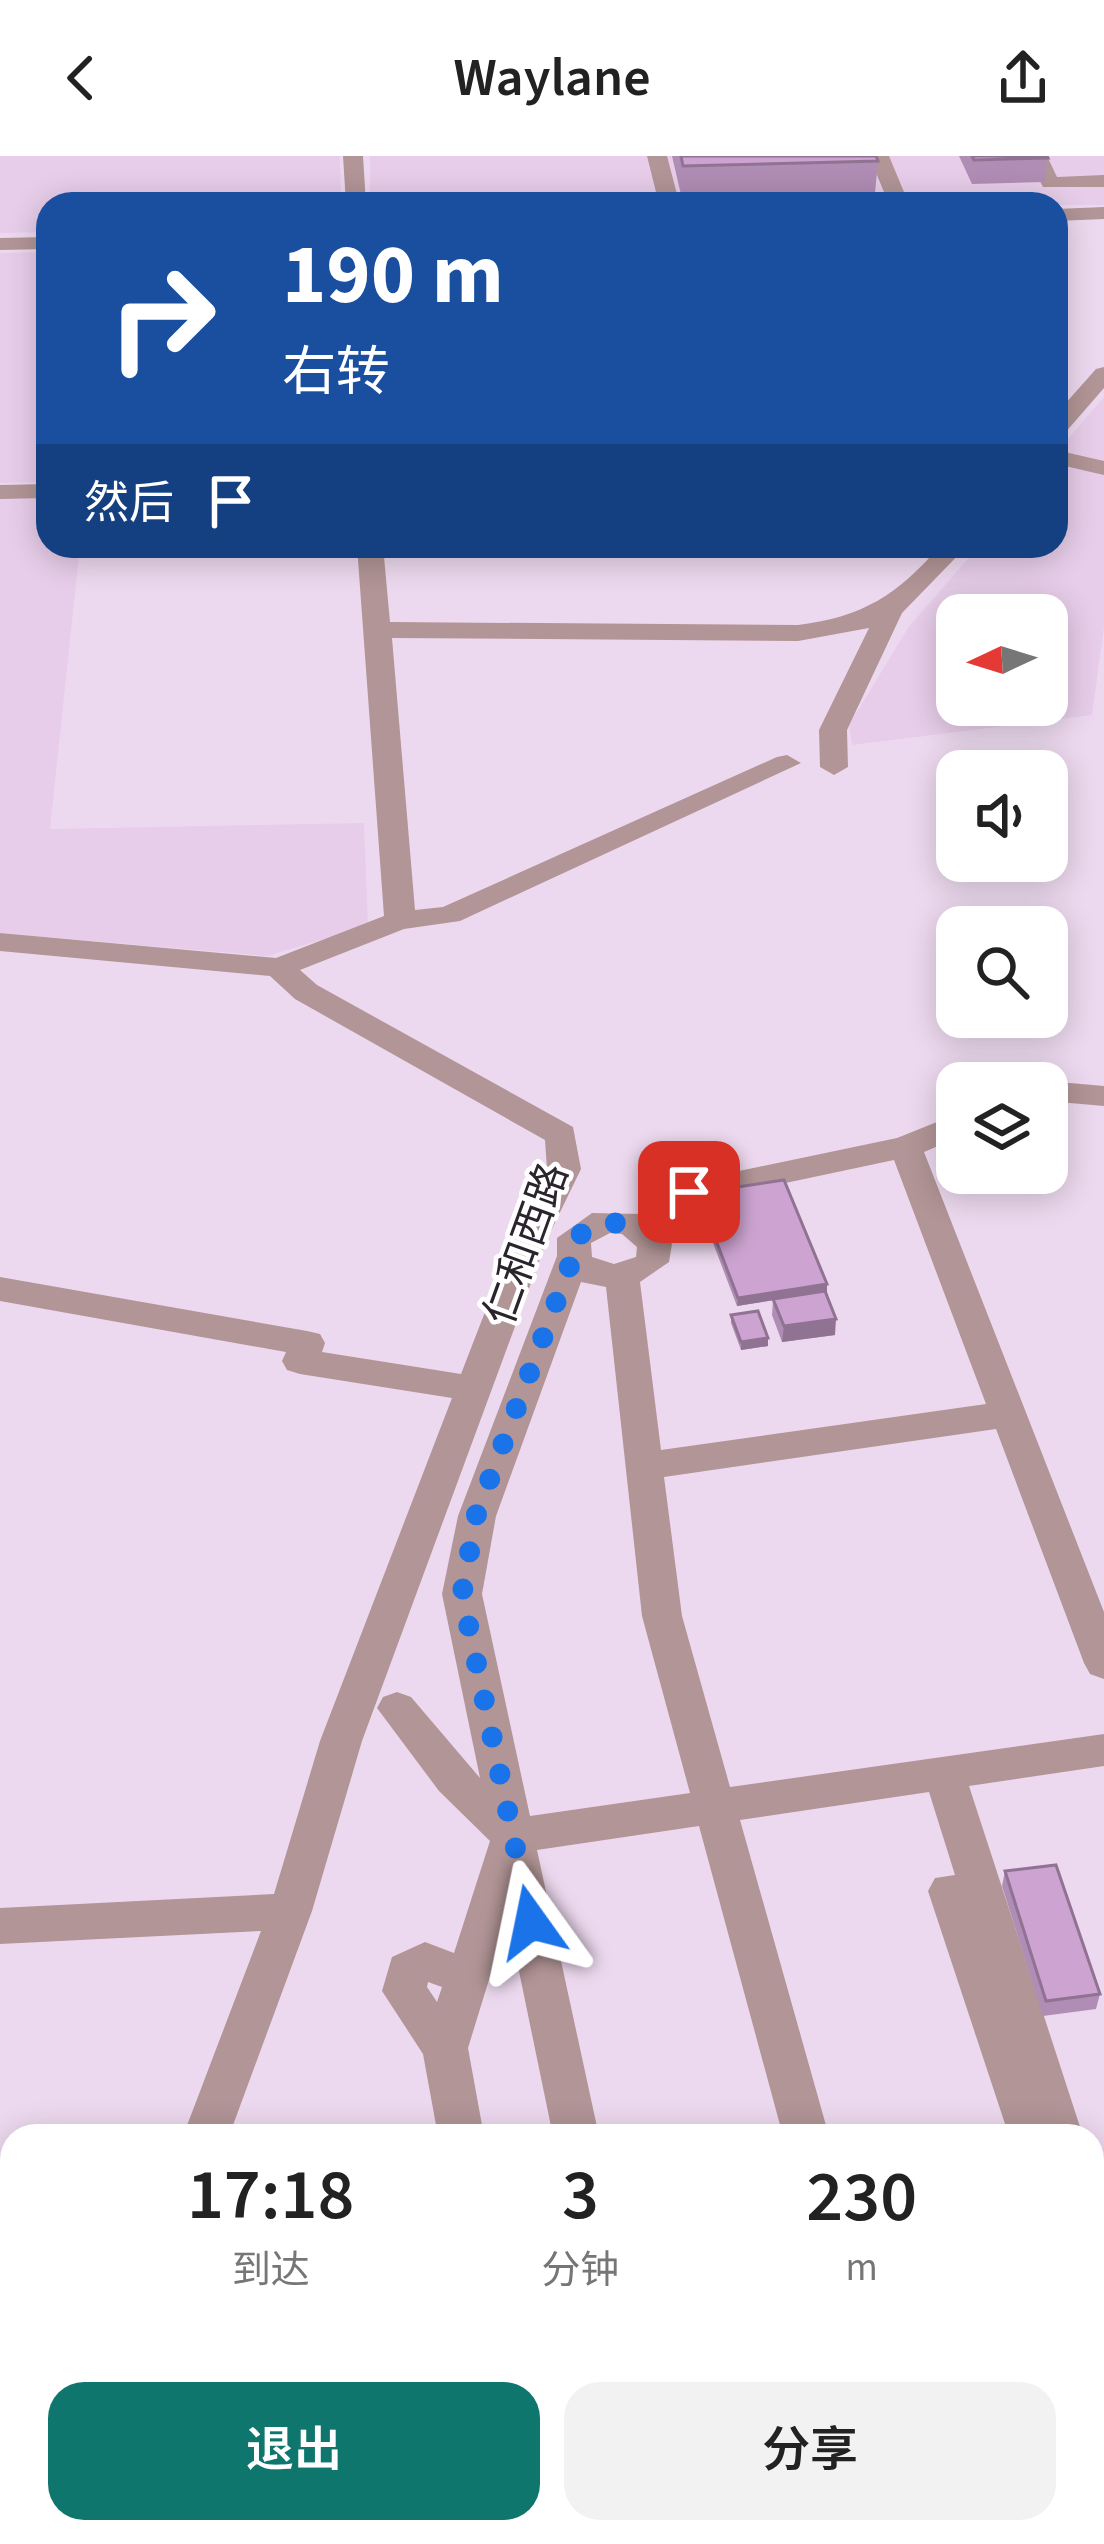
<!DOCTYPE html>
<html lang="zh">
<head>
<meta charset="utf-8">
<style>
  :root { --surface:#fff; --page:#f2f2f2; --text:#222; --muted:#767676; --accent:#0f766e }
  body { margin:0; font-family:"Source Sans 3","Noto Sans SC",sans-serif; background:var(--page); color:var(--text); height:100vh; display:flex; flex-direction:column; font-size:45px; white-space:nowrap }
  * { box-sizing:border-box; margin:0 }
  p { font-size:39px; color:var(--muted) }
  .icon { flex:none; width:66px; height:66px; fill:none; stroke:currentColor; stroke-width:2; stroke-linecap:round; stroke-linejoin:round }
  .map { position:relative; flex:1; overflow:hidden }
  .panel { position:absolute; left:0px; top:1968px; width:1104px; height:420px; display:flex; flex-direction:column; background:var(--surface); border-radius:36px 36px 0 0; box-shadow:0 6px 30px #0003 }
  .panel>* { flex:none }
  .banner { position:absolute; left:36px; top:36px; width:1032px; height:366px; border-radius:36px; box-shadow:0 6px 30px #0003; background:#1a4fa0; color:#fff; overflow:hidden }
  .needle { width:78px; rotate:266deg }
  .fabs { position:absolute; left:936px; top:438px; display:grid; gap:24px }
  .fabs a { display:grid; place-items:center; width:132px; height:132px; border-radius:24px; background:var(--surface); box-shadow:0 6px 30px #0003; font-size:60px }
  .pin { position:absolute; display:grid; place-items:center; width:102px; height:102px; color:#fff; margin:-51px; border-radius:24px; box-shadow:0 6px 18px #0006 }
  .me { position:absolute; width:132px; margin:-66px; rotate:348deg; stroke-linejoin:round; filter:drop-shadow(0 0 9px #0008) }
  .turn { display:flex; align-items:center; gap:42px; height:252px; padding:0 48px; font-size:54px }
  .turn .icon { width:156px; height:156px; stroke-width:2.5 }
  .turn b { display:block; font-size:84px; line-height:102px }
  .then { display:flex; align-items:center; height:114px; padding:0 48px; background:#0003; gap:24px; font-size:45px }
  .eta { display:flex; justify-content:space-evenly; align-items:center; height:204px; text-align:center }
  .eta b { font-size:72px; font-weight:600; line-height:84px }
  .button { display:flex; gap:24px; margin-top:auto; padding:24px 48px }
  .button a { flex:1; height:138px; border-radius:36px; background:var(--accent); color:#fff; font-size:48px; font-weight:600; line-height:138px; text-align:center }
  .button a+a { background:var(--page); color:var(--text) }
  header { display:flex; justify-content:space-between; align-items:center; height:156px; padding:0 48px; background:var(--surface); font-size:54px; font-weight:600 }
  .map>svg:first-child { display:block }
</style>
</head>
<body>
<header><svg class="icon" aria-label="back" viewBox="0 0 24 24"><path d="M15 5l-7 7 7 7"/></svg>Waylane<svg class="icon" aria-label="share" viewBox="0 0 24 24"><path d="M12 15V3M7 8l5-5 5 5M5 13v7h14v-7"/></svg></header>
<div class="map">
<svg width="1104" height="2388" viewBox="0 0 1104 2388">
  <rect width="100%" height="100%" fill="#edd9ef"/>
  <path fill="#e7cde9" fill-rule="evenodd" d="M0,0H340L341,48H48V76L0,77Z
    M370,0H1104V49L370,48Z
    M48,96V326L0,327V97Z
    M1104,241V306L1056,297Z
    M1056,309L1104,318V471L1092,559L852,589L849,569L908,472L979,390H1056ZM957,459H1047V549H957Z
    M48,340V390H80L50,673L364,667L368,770L267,800L0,777V342Z"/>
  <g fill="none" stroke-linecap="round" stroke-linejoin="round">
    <path fill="#b29596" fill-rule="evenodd" d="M343,0H363L366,48H346Z
      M647,0H667L678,42L884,36L869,0H889L909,48H659Z
      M1027,0H1047L1057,21L1104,19V31H1043Z
      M1104,51V63L1056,65V53Z
      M48,81V93L0,94V82Z
      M1104,211V232L1064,278L1056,280V258L1096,213Z
      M1056,294L1104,305V319L1056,308Z
      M48,328V342L0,343V329Z
      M357,390H383L390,466L798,469C863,461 897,439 940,390H967L902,457L847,574L848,611L834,619L820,611L819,574L869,472L798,485L392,482L415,754L443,751L777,601L787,599L801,607L460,765L404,773L300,814L317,829L573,971L581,1013L548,1081L362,1585L312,1755L229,1980H183L261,1775L0,1788V1752L274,1738L320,1585L452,1242L300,1218L287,1214L282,1205L286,1196L0,1145V1121L307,1175L320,1178L325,1187L322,1196L461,1218L514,1081L547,1013L545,984L295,843L270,820L0,795V777L276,802L384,760Z
      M1047,925L1104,930V950L1047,945V927H1038Z
      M957,958V982L924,996L1104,1456V1523L1090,1518L1084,1507L996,1273L664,1321L682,1460L730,1631L1104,1578V1610L969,1630L1083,1980H1009L928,1735L935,1722L955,1719L929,1636L740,1664L829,1980H783L699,1670L537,1694L599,1980H553L508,1762L468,1892L484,1980H438L423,1898L382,1835L392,1801L425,1786L454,1797L490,1685L439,1635L377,1552L383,1541L397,1536L411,1541L480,1622L442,1438L458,1360L557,1100V1082L592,1057L640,1058L677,1028L897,982ZM894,1004L986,1248L661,1294L640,1126L669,1106L672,1088L662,1075L700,1045ZM610,1077L622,1078L637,1091L636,1101L614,1108L592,1101L591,1087ZM581,1126L606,1131L642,1460L690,1637L530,1660L482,1438L496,1360ZM428,1826L442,1831L437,1846L427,1831Z
      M1092,2059L1104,2064V2141L1092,2137Z
      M1092,2137L1104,2142V2219L1092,2215Z
      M147,2376H199L200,2388H148Z
      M551,2376H603L604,2388H552Z
      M632,2376H684L687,2388H635Z
      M888,2376H940L943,2388H891Z"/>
  </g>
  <path fill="#b08db4" d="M672,0H876L878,5L875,37L682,43Z
    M959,0H1047L1045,26L972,28Z
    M698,1037L827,1136L835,1179L782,1186L772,1159L773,1144L737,1150L697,1045Z
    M731,1159L768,1182V1190L741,1194L731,1167Z
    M1005,1715L1100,1838L1096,1853L1043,1860L1002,1730Z"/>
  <path fill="#907392" d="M827,1128V1136L737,1150L738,1142Z
    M836,1163L835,1179L782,1186L784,1170Z
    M768,1182V1190L741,1194V1186Z"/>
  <path fill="#cda4d1" stroke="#907392" stroke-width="3" d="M681,0H876L878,5L683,10Z
    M972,0H1047L1048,2L974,4Z
    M838,41L840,48H793L792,42Z
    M784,1024L827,1128L738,1142L698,1037Z
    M825,1135L836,1163L784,1170L773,1143Z
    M758,1155L768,1182L741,1186L731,1159Z
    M1056,1709L1100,1838L1046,1845L1005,1715Z"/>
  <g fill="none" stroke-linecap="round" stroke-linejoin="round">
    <path stroke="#1a73e8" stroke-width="21" stroke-dasharray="0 37.8" d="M531,1766L462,1438L476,1360L573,1101L574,1082L604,1065L643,1072L689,1036"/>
  </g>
  <g text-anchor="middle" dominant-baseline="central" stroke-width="9" stroke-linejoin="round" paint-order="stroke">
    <g font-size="42" fill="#2b242c" stroke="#fff">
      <text transform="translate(527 1088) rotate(-70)">仁和西路</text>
    </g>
  </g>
</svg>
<div class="fabs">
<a><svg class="needle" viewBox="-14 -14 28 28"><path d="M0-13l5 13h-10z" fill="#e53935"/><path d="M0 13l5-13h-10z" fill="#767676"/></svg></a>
<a><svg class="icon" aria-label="sound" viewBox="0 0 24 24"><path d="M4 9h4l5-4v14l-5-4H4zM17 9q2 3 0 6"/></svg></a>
<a><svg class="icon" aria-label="search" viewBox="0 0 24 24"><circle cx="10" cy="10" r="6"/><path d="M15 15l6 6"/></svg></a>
<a><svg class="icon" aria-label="layers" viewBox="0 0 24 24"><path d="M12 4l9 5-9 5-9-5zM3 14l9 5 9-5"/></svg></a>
</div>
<div class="pin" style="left:689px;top:1036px;background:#d93025"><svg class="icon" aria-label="arrive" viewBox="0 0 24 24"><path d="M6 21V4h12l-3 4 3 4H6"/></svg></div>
<svg class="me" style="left:531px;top:1766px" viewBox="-20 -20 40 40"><path d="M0-17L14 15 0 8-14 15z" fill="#1a73e8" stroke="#fff" stroke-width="4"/></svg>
<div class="banner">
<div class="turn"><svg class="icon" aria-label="right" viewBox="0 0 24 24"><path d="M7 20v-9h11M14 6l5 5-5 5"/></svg><div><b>190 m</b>右转</div></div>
<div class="then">然后<svg class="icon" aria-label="arrive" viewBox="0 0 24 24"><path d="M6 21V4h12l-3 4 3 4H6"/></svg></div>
</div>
<section class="panel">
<div class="eta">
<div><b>17:18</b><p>到达</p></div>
<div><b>3</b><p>分钟</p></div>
<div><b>230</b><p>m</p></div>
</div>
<div class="button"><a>退出</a><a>分享</a></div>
</section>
</div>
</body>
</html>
